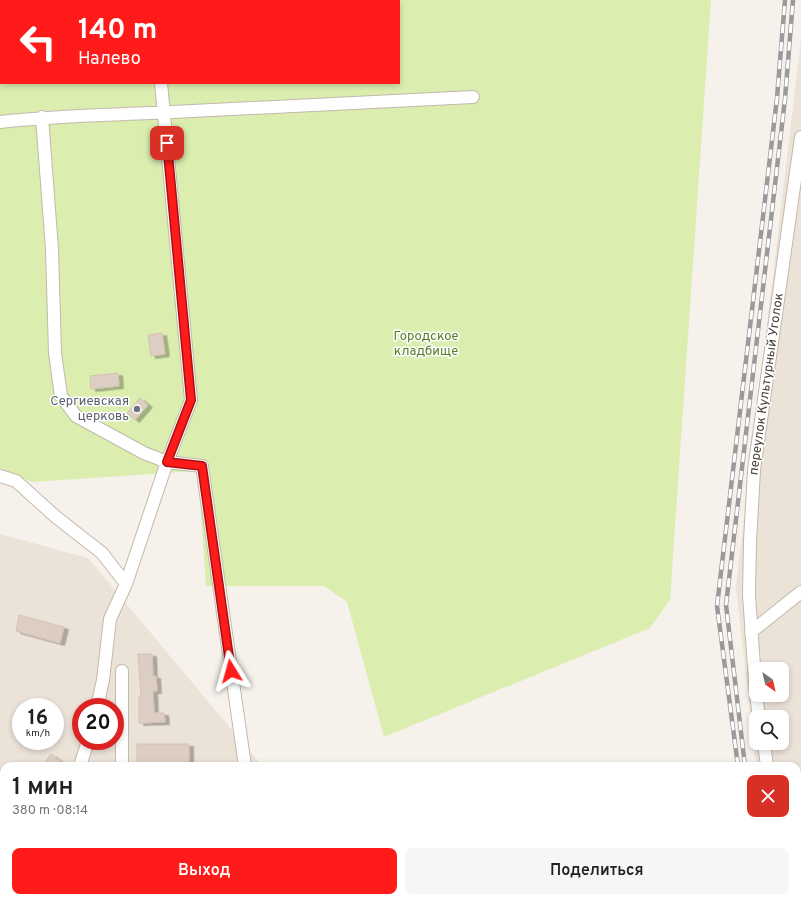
<!DOCTYPE html>
<html lang="ru">
<head>
<meta charset="utf-8">
<style>
  :root { --surface:#fff; --page:#f6f6f6; --text:#202124; --muted:#757577; --accent:#ff1b19 }
  body { margin:0; font-family:Overpass,sans-serif; background:var(--page); color:var(--text); height:100vh; display:flex; flex-direction:column; font-size:15px; white-space:nowrap }
  * { box-sizing:border-box; margin:0 }
  p { font-size:13px; color:var(--muted) }
  .icon { flex:none; width:22px; height:22px; fill:none; stroke:currentColor; stroke-width:2; stroke-linecap:round; stroke-linejoin:round }
  .map { position:relative; flex:1; overflow:hidden }
  .details { position:absolute; left:0px; top:762px; width:801px; height:140px; display:flex; flex-direction:column; background:var(--surface); border-radius:12px 12px 0 0; box-shadow:0 2px 6px #0003 }
  .details>* { flex:none }
  .hud { position:absolute; left:0px; top:0px; width:400px; height:84px; box-shadow:0 2px 6px #0003; background:#ff1b19; color:#fff; overflow:hidden }
  .needle { width:26px; rotate:146deg }
  .tools { position:absolute; left:749px; top:662px; display:grid; gap:8px }
  .tools a { display:grid; place-items:center; width:40px; height:40px; border-radius:8px; background:var(--surface); box-shadow:0 2px 6px #0003; font-size:20px }
  .speed { position:absolute; left:12px; top:698px; display:flex; gap:8px; font-size:20px; font-weight:700; text-align:center }
  .speed>* { display:grid; place-content:center; width:52px; height:52px; border-radius:50%; background:var(--surface); box-shadow:0 2px 6px #0003; line-height:1 }
  .speed small { font-size:10px; font-weight:400 }
  .speed .limit { border:6px solid #d22; background:#fff; color:#111 }
  .pin { position:absolute; display:grid; place-items:center; width:34px; height:34px; color:#fff; margin:-17px; border-radius:8px; box-shadow:0 2px 6px #0006 }
  .me { position:absolute; width:44px; margin:-22px; rotate:352deg; stroke-linejoin:round; filter:drop-shadow(0 0 3px #0008) }
  .turn { display:flex; align-items:center; gap:14px; height:84px; padding:0 12px; font-size:18px }
  .turn .icon { width:52px; height:52px; stroke-width:2.5 }
  .turn b { display:block; font-size:28px; line-height:34px }
  .round { display:grid; place-items:center; flex:none; width:42px; height:42px; border-radius:8px; background:var(--page) }
  .headline { display:flex; align-items:center; justify-content:space-between; height:68px; padding:0 12px }
  h1 { font-size:24px; font-weight:600; line-height:30px }
  .cta { display:flex; gap:8px; margin-top:auto; padding:8px 12px }
  .cta a { flex:1; height:46px; border-radius:8px; background:var(--accent); color:#fff; font-size:16px; font-weight:600; line-height:46px; text-align:center }
  .cta a+a { background:var(--page); color:var(--text) }
  .map>svg:first-child { display:block }
</style>
</head>
<body>
<div class="map">
<svg width="801" height="902" viewBox="0 0 801 902">
  <defs>
    <filter id="shadow"><feDropShadow dx="4.5" dy="2.5" stdDeviation="0" flood-color="#0004"/></filter>
  </defs>
  <rect width="100%" height="100%" fill="#f6f1eb"/>
  <path fill="#ebe2d8" fill-rule="evenodd" d="M801,40V902H0V534L88,558L262,766H4V898H797V766H756L736,586ZM756,669H782V695H756ZM21,707H55V741H21ZM81,707H115V741H81ZM756,717H782V743H756Z"/>
  <path fill="#e6e0dc" d="M630,898H713L715,902H630Z"/>
  <path fill="#dbeeb0" fill-rule="evenodd" d="M0,0H711L670,600L650,628L384,737L347,602L324,586H206L198,471L32,482L0,468ZM1,1H399V83H1Z"/>
  <path fill="#dccec2" stroke="#d5c2b1" filter="url(#shadow)" d="M162,333L165,354L151,356L148,335Z
    M118,373L119,386L91,389L90,376Z
    M140,398L148,405L135,420L127,413Z
    M19,615L64,627L60,643L16,631Z
    M138,654H152L153,676H156L157,691H153L154,713H164L165,722L139,723V696H141Z
    M137,744H189V763H173V766H137Z
    M51,754L67,766H42Z"/>
  <g fill="none" stroke-linecap="round" stroke-linejoin="round">
    <defs>
      <path id="minor" d="M159,0V1
        M42,117L52,249L55,353L61,396L76,416L144,453L167,462L202,466L245,766
        M0,122C58,115 115,115 173,112C273,107 373,102 473,97
        M0,476L16,481L56,517L102,553L126,584
        M751,632L801,592
        M97,707L103,680L110,619L126,584L167,462L191,400L161,83
        M759,717L756,695L749,595L750,541L754,470L801,137
        M764,743L767,766
        M80,766L88,741
        M122,766V671
        M0,843L4,839
        M797,848L801,856
        M449,898V902
        M606,898L607,902
        M120,902V898
        M302,902V898"/>
    </defs>
    <use href="#minor" stroke="#c3b8ac" stroke-width="14"/>
    <use href="#minor" stroke="#fff" stroke-width="12"/>
    <defs>
      <path id="rail" d="M738,766L717,606L777,98L785,0
        M745,766L726,605L785,99L793,0
        M776,898L778,902
        M785,898L786,902"/>
    </defs>
    <use href="#rail" stroke="#9a9a9a" stroke-width="4.5"/>
    <use href="#rail" stroke="#fff" stroke-width="3" stroke-dasharray="9" stroke-linecap="butt"/>
  </g>
  <g fill="none" stroke-linecap="round" stroke-linejoin="round">
    <defs>
      <path id="route" d="M167,143L191,400L167,462L202,466L231,671"/>
    </defs>
    <use href="#route" stroke="#a61210" stroke-width="10"/>
    <use href="#route" stroke="#ff1b19" stroke-width="7"/>
  </g>
  <circle fill="#6b7280" stroke="#fff" stroke-width="1.5" cx="137" cy="409" r="4"/>
  <g text-anchor="middle" dominant-baseline="central" stroke-width="3" stroke-linejoin="round" paint-order="stroke">
    <g font-size="13" fill="#537f23" stroke="#fff">
      <text x="426" y="337">Городское<tspan x="426" dy="15">кладбище</tspan></text>
    </g>
    <g font-size="13" fill="#4c4137" stroke="#fff">
      <text transform="translate(767 384) rotate(-82)">переулок Культурный Уголок</text>
    </g>
    <g font-size="13" fill="#5b616d" stroke="#fff" text-anchor="end">
      <text x="129" y="402">Сергиевская<tspan x="129" dy="15">церковь</tspan></text>
    </g>
  </g>
</svg>
<div class="tools">
<a><svg class="needle" viewBox="-14 -14 28 28"><path d="M0-13l5 13h-10z" fill="#e53935"/><path d="M0 13l5-13h-10z" fill="#757577"/></svg></a>
<a><svg class="icon" aria-label="search" viewBox="0 0 24 24"><circle cx="10" cy="10" r="6"/><path d="M15 15l6 6"/></svg></a>
</div>
<div class="speed"><div>16<small>km/h</small></div><div class="limit">20</div></div>
<div class="pin" style="left:167px;top:143px;background:#d93025"><svg class="icon" aria-label="arrive" viewBox="0 0 24 24"><path d="M6 21V4h12l-3 4 3 4H6"/></svg></div>
<svg class="me" style="left:231px;top:671px" viewBox="-20 -20 40 40"><path d="M0-17L14 15 0 8-14 15z" fill="#ff1b19" stroke="#fff" stroke-width="4"/></svg>
<div class="hud">
<div class="turn"><svg class="icon" aria-label="left" viewBox="0 0 24 24"><path d="M17 20v-9H6M10 6l-5 5 5 5"/></svg><div><b>140 m</b>Налево</div></div>
</div>
<section class="details">
<div class="headline"><div><h1>1 мин</h1><p>380 m · 08:14</p></div><a class="round" style="background:#d93025;color:#fff"><svg class="icon" aria-label="close" viewBox="0 0 24 24"><path d="M6 6l12 12M18 6L6 18"/></svg></a></div>
<div class="cta"><a>Выход</a><a>Поделиться</a></div>
</section>
</div>
</body>
</html>
